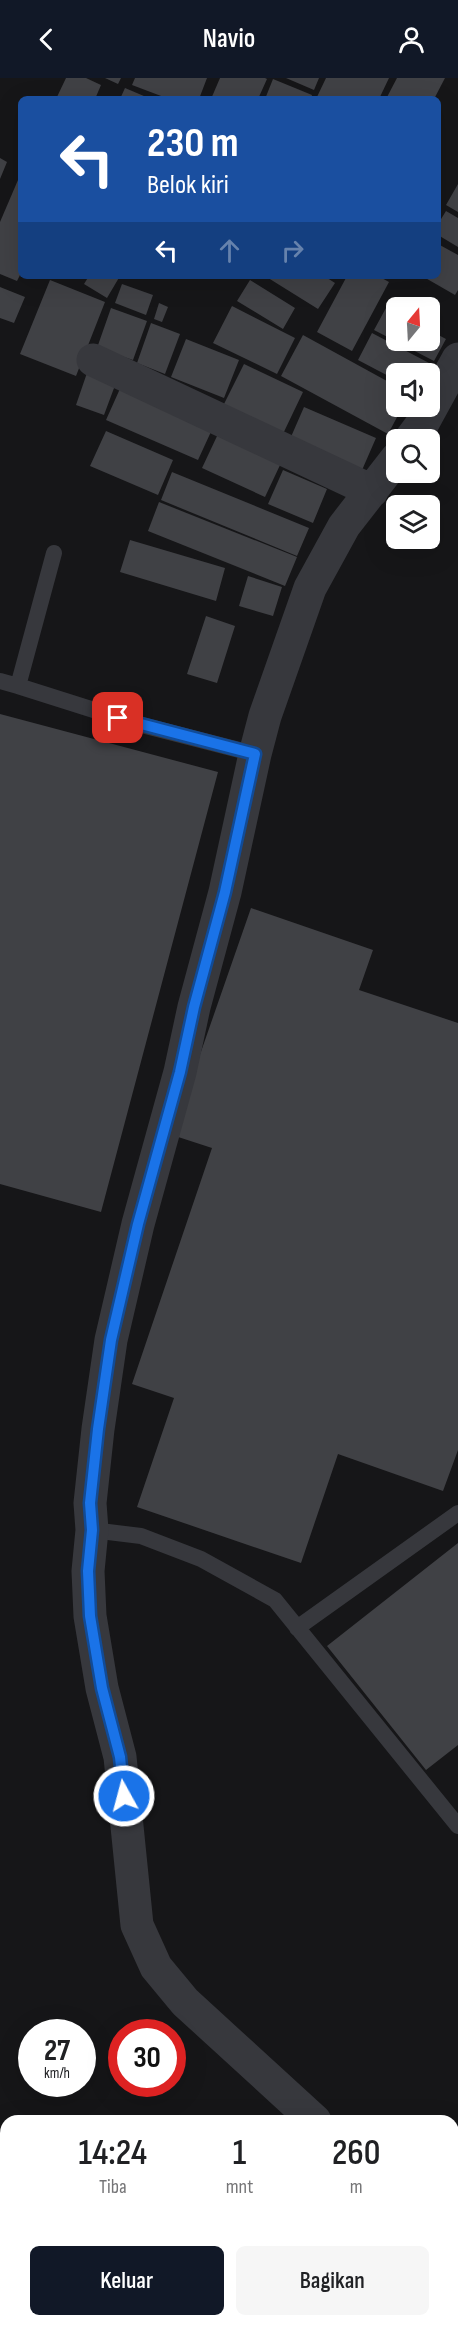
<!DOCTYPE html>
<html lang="id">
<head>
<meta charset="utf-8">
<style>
  :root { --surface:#fff; --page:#f6f6f6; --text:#202124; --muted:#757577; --accent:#111827 }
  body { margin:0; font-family:"Sofia Sans Condensed",sans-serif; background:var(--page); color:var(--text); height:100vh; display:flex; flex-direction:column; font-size:22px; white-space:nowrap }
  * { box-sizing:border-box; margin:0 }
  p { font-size:20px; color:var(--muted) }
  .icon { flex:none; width:33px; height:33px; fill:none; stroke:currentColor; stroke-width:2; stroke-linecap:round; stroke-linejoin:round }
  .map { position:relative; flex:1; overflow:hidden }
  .side { position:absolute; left:0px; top:2037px; width:459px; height:212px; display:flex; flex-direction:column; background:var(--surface); border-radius:18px 18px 0 0; box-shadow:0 6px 24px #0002 }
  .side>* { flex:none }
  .hud { position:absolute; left:18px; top:18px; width:423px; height:183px; border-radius:9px; box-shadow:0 6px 24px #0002; background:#1a4fa0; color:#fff; overflow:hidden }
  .needle { width:39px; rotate:18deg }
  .buttons { position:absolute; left:386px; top:219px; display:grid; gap:12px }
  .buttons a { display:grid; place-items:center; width:54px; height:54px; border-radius:9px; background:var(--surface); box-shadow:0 6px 24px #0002; font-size:30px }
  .speed { position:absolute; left:18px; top:1941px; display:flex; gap:12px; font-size:30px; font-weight:700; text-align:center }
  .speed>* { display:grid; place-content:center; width:78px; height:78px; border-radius:50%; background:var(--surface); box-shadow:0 6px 24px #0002; line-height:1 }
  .speed small { font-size:15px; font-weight:400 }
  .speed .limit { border:9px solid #d22; background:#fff; color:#111 }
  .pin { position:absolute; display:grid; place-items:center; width:51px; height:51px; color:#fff; margin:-26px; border-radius:12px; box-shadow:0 3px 9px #0006 }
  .me { position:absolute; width:66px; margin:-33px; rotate:353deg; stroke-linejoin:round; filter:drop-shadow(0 0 4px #0008) }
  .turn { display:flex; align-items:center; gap:21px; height:126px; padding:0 30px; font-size:27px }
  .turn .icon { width:78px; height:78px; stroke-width:2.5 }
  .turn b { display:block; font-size:42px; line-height:51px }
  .lanes { display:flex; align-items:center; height:57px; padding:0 30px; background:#0003; justify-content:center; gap:30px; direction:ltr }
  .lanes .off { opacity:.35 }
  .eta { display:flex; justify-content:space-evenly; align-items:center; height:102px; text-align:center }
  .eta b { font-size:36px; font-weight:600; line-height:42px }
  .button { display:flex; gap:12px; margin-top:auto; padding:12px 30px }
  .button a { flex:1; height:69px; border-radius:9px; background:var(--accent); color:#fff; font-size:24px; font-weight:600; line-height:69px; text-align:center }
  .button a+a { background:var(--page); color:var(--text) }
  header { display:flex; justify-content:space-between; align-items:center; height:78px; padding:0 30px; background:var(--accent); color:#fff; font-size:27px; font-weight:600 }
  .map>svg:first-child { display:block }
</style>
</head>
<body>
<header><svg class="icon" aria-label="back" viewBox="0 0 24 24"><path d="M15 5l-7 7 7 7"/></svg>Navio<svg class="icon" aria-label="person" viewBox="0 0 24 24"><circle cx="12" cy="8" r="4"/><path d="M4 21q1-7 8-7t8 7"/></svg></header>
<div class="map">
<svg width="458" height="2248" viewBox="0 0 458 2248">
  <rect width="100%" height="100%" fill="#161618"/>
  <path fill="#2c353c" d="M453,2223L458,2228V2248H121L123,2242H453Z"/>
  <path fill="#404145" d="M66,0H86L101,7L95,21H56Z
    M105,0H121L118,6Z
    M135,0H207L199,21H169L132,7Z
    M220,0H265L267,1L258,21H211Z
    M286,0H319L314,12Z
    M326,0H389L379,21H316Z
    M397,0H445L434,21H386Z
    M273,1L312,17L311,21H265Z
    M125,10L151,21H120Z
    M0,80L7,84L0,101Z
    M21,95V195L17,203L0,196V144Z
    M458,106V134L446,127Z
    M446,133L458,140V169L438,157V146Z
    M438,166L458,177V212L455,217L422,198H438Z
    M89,198H120L107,220L84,206Z
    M265,198H324L335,205L318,231Z
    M347,198H378L389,204L352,273L317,254Z
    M50,202L105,224L76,298L20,276Z
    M250,202L295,230L283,251L237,223Z
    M122,206L153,217L146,237L115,225Z
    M0,209L25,219L14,245L0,240Z
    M159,225L168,229L162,244L154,241Z
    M232,228L295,260L277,296L213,265Z
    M111,230L147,243L133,282L97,270Z
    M386,230L396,235V262H429V252L446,261L434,283L374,252Z
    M151,245L180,256L165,296L137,285Z
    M372,255L431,286L426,296H396V302L358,282Z
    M303,257L396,308V328H403L388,356L281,298Z
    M186,261L239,282L224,320L171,299Z
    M244,286L303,314L281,360L221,332Z
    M88,292L117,302L104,337L76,327Z
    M123,304L215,345L198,382L106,342Z
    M304,329L376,360L359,399L287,368Z
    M106,353L173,382L158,417L90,388Z
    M218,356L281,385L265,419L202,390Z
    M283,392L327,411L313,445L268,426Z
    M172,394L309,450L297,478L161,422Z
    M159,424L297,479L285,508L148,453Z
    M130,462L225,490L216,523L120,494Z
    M248,498L282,509L273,538L239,528Z
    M206,538L235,548L217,605L187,596Z
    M0,636L218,694L101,1134L0,1106Z
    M251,830L373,872L359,912L458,945V1372L443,1413L338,1376L301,1485L137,1429L174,1320L132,1306L212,1070L172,1057Z
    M458,1465V1667L426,1692L327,1568Z"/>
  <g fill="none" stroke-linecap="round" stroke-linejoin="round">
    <path stroke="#37383d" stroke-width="16" d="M54,475L18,608L138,646L255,676
      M0,603L18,608
      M92,1452L141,1458L201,1481L275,1522L458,1748
      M297,1550L458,1435
      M28,2248L35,2242"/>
    <path stroke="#37383d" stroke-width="33" d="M93,282L372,413
      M410,362L424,343L458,281
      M315,2043L185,1924L156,1889L137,1847L120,1679L102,1610L90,1538L88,1493L92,1452L90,1425L98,1351L111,1262L138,1146L180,994L194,929L225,814L255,676L265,638L310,510L344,448L396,381
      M453,2165L458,2170"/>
  </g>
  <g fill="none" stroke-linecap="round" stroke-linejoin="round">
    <defs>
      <path id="route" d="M118,640L255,676L225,814L194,929L180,994L138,1146L111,1262L98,1351L90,1425L92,1452L88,1493L90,1538L102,1610L120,1679L124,1718"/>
    </defs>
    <use href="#route" stroke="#114b97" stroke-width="15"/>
    <use href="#route" stroke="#1a73e8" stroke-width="10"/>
  </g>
</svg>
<div class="buttons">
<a><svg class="needle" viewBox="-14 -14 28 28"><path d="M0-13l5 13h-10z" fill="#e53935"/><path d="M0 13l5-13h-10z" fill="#757577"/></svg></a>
<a><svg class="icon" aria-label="sound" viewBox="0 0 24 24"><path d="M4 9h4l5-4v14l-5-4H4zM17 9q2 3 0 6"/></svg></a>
<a><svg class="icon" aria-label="search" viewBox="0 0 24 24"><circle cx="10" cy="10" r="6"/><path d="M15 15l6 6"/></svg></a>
<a><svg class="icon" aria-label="layers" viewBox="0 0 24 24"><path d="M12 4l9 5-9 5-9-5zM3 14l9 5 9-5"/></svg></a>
</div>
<div class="speed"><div>27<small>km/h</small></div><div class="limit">30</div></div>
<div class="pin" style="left:118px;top:640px;background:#d93025"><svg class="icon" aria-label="arrive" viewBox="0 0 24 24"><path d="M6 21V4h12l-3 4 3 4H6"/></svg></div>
<svg class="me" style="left:124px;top:1718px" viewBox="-20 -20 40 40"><circle r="17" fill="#1a73e8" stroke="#fff" stroke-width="3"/><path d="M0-11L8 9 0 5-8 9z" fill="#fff"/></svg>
<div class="hud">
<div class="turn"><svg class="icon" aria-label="left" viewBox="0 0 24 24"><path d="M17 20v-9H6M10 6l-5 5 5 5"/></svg><div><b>230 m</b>Belok kiri</div></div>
<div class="lanes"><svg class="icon" aria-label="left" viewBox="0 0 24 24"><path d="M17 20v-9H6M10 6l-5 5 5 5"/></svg><svg class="icon off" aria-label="ahead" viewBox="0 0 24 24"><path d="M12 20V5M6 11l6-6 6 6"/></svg><svg class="icon off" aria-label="right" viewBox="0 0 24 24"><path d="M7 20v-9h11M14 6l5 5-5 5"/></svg></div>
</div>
<section class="side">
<div class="eta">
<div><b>14:24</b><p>Tiba</p></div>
<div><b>1</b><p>mnt</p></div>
<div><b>260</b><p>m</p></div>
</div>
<div class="button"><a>Keluar</a><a>Bagikan</a></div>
</section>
</div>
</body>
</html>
